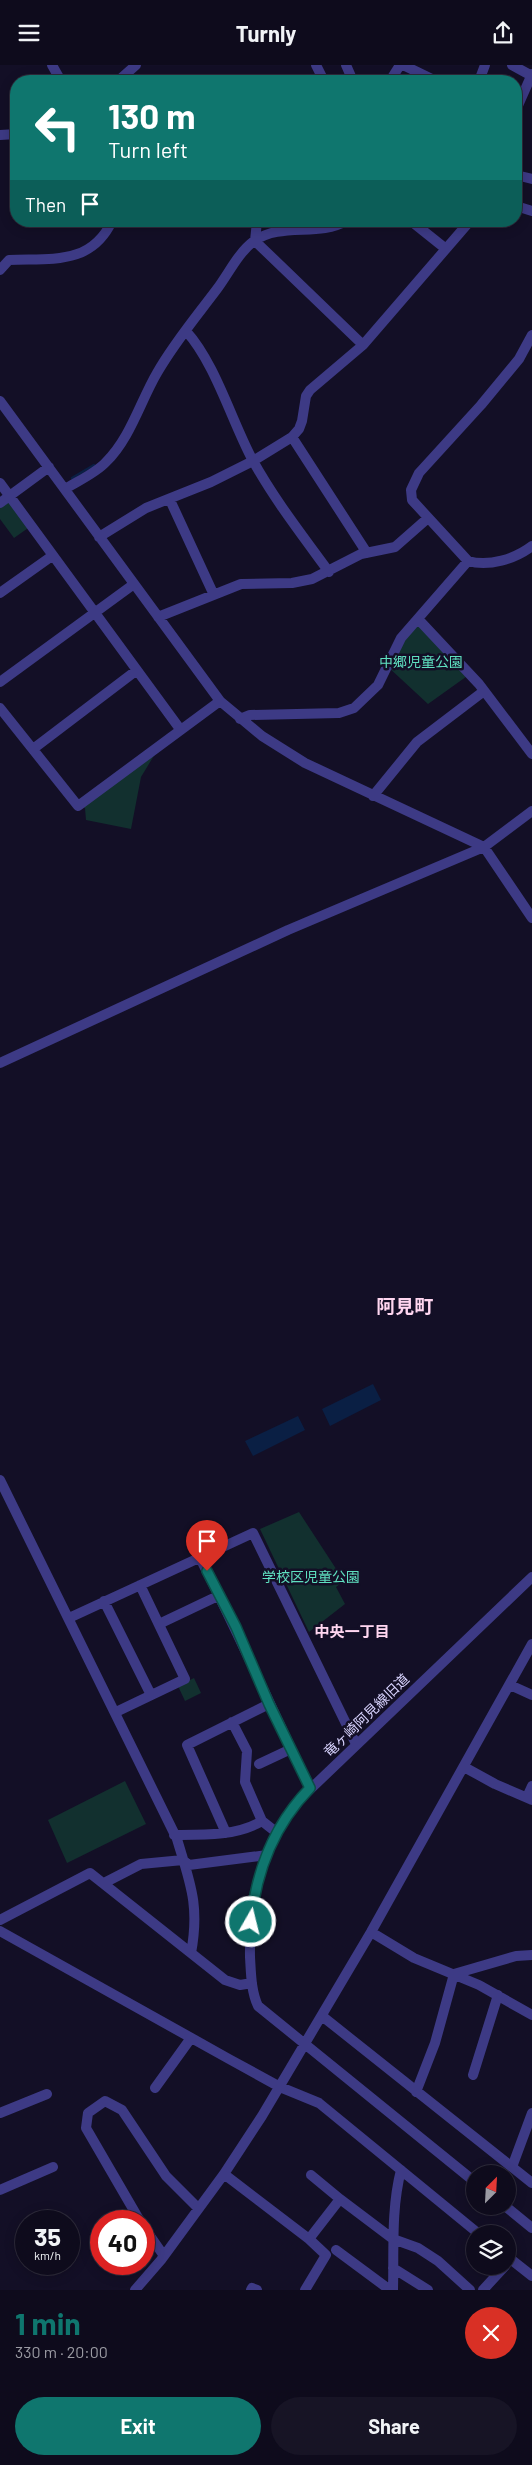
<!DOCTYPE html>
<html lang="en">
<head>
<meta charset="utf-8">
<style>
  :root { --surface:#0e0b1c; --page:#171425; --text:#f1f3f6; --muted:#9b9ba3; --line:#2e2b3b; --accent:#0f766e }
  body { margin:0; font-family:Barlow,"Noto Sans JP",sans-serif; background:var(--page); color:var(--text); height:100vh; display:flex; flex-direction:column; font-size:19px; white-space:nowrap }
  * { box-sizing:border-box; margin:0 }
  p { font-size:16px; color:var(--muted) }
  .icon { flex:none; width:28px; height:28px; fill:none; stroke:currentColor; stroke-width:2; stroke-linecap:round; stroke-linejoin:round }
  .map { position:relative; height:2225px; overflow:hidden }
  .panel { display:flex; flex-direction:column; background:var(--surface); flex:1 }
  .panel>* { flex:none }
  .guide { position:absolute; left:10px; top:10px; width:512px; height:152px; border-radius:20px; box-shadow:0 2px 12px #0003,0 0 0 1px var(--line); background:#0f766e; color:#fff; overflow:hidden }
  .needle { width:32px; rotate:24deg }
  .tools { position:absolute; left:466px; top:2100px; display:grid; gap:10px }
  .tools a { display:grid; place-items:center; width:50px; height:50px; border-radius:50%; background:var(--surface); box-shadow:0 2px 12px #0003,0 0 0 1px var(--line); font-size:25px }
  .speed { position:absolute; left:15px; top:2145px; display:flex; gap:10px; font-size:25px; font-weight:700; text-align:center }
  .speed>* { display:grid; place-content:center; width:65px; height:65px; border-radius:50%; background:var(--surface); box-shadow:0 2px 12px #0003,0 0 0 1px var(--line); line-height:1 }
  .speed small { font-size:12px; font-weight:400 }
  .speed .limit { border:8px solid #d22; background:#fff; color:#111 }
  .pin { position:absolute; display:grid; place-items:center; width:42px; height:42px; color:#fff; margin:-51px -21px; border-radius:50% 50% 50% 0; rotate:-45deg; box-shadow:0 0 5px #0007 }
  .pin .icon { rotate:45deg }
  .me { position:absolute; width:55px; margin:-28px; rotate:8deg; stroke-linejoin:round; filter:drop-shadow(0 0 4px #0008) }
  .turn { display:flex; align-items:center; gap:18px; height:105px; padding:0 15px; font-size:22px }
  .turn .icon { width:65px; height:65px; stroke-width:2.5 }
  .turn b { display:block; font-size:35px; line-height:42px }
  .then { display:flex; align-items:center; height:48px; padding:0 15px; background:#0003; gap:10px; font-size:19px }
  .round { display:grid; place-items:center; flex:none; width:52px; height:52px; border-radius:26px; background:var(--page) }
  .overview { display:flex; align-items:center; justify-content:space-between; height:85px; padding:0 15px }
  h1 { font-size:30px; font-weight:700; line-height:38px; color:var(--accent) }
  .button { display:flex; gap:10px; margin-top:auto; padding:10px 15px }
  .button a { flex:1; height:58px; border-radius:30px; background:var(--accent); color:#fff; font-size:20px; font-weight:700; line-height:58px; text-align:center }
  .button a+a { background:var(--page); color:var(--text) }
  header { display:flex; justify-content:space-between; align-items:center; height:65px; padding:0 15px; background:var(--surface); font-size:22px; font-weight:700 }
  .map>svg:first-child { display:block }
</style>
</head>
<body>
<header><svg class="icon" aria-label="menu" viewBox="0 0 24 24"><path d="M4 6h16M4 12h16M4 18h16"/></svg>Turnly<svg class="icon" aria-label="share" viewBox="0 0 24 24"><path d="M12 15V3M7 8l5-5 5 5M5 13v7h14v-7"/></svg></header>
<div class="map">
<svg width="532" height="2225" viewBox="0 0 532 2225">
  <rect width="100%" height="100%" fill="#130f26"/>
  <path fill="#12302f" d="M9,431L31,461L14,473L0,454V438Z
    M419,555L470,609L428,639L387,601Z
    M155,689L141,712L131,764L86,755L85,743L79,741Z
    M299,1447L344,1516L336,1522L345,1539L309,1567L260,1464Z
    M194,1613L201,1628L185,1636L178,1621Z
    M125,1716L146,1759L67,1798L48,1755Z"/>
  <path fill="#0a1f44" d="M373,1319L381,1335L330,1361L322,1344Z
    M298,1351L305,1365L253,1391L245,1376Z"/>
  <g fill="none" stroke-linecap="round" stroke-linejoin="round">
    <path stroke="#0a1f44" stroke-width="2.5" d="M72,413L94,400"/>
    <path stroke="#3d3a85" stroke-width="10" d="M52,0L61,16
      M316,0L324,16
      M346,0L353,16
      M403,0L436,16
      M512,0L532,11
      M118,16L136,0
      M390,16L400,0
      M479,16L485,0
      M516,45L532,9
      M0,70L16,69
      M516,110L532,114
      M516,141L532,146
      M411,156L446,184
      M255,176L363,280
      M255,176L257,156
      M0,205L9,195C50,193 91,201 112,156
      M186,266C215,298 231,354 252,394C274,434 302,470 329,507
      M532,270L519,294L481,340L419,408L411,425L412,435L468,496C489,502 515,494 532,481
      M0,336L220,636L262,671L305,698L484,782L532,853
      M292,372L367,488
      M0,418L180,664
      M65,424C78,416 96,408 106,397C130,374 141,335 157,308C174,278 196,252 217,224C229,208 238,188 254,176C281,157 319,172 346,156
      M170,435L213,528
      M0,438L49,402
      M99,472L146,443L211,417L253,396L292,372L299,364L302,356L306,331L310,325L363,280L470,156
      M0,528L52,491
      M158,552L241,519L292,518L312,514L361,489L395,482L428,453
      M419,555L479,619L532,689
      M0,617L134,519
      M0,643L78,741L220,636
      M240,654L250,650L339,648L354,643L378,620L401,573L468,496
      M33,684L137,605
      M373,731L417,677L484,626
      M0,998L288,865L484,782L532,746
      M0,1415L177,1774C190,1818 200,1840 191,1888
      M200,1493C239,1569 273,1647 310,1723
      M104,1536L151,1630
      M69,1553L253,1468L356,1679
      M159,1559L220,1530
      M510,1620L532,1630
      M116,1647L185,1614L140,1520
      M232,1657L247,1686L245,1717L262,1756
      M259,1699L291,1684
      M464,1702L495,1719L532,1735
      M527,1732L532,1721
      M226,1768L187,1680L269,1639
      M174,1770C203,1770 237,1771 262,1756L276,1767
      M104,1818L141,1799L183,1795L189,1800L267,1790
      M0,1855L90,1808L225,1915L240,1920L252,1918
      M0,1866L229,1994L280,2022L319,2038L479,2169
      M371,1867L414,1893L479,1920L532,1950
      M454,1909L516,1891L532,1890
      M322,1951L532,2118
      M473,2010L498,1930
      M155,2023L191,1973
      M416,2027L435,1978L454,1909
      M0,2048L47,2029
      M512,2102L532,2048
      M224,2109L309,2174L326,2190L305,2225
      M311,2110L340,2134
      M475,2117L258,1941C251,1926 251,1908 250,1892C249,1835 262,1780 298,1736L532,1512
      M0,2125L53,2102
      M505,2141L532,2163
      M140,2156L86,2063L88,2048L105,2036L122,2045L166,2111L198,2143
      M144,2162L164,2191
      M309,2174L340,2134L393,2174L418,2183L438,2196L470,2225
      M336,2185L390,2225
      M508,2192L532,2211
      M393,2203L428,2225
      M135,2225L161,2195L224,2109L262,2051L371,1867L532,1579
      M251,2225L252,2223L257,2225
      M393,2225C394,2185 391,2144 401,2105
      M483,2225L505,2201"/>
  </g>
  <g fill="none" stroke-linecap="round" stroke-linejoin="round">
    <defs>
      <path id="route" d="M207,1506L236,1562L269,1639L310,1723C274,1760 256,1806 251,1857"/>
    </defs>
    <use href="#route" stroke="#0a4d48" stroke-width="12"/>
    <use href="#route" stroke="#0f766e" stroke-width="9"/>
  </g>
  <g text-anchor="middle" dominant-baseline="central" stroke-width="5" stroke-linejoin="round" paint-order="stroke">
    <g font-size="14" fill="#5fe0c0" stroke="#130f26">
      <text x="421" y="596">中郷児童公園</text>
      <text x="311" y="1511">学校区児童公園</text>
    </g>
    <g font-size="14" fill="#d9d4ff" stroke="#130f26">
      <text transform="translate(366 1650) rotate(-44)">竜ヶ崎阿見線旧道</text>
    </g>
    <g font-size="15" font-weight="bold" fill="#ffd6f0" stroke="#130f26">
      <text x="352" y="1566">中央一丁目</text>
    </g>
    <g font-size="19" font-weight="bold" fill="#ffd6f0" stroke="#130f26">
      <text x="405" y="1240">阿見町</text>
    </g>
  </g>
</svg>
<div class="tools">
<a><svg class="needle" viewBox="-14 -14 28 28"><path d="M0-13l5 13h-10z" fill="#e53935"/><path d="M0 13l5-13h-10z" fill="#9b9ba3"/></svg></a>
<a><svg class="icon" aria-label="layers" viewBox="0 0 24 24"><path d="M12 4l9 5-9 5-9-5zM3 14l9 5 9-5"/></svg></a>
</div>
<div class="speed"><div>35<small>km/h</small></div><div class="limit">40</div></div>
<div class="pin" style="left:207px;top:1506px;background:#d93025"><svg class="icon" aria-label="arrive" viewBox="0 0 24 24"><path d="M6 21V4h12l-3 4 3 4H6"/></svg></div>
<svg class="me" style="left:251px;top:1857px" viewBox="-20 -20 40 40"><circle r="17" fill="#0f766e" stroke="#fff" stroke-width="3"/><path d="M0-11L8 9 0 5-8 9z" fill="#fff"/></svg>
<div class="guide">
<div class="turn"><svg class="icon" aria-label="left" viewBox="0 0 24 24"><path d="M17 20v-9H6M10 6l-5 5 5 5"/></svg><div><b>130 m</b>Turn left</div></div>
<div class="then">Then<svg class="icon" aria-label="arrive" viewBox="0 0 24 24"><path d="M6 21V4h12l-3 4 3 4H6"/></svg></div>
</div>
</div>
<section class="panel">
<div class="overview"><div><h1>1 min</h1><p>330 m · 20:00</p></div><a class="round" style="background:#d93025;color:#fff"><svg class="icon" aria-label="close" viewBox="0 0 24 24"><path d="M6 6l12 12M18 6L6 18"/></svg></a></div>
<div class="button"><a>Exit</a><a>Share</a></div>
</section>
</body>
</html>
